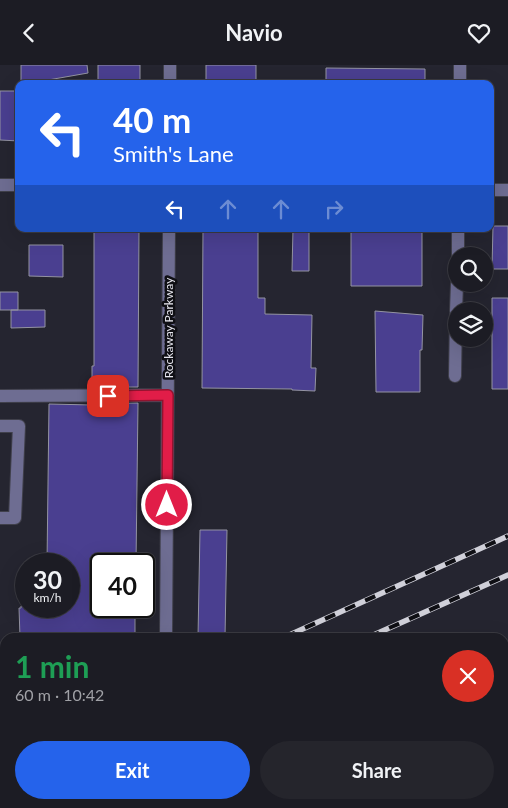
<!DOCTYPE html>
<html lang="en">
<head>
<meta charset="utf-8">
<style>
  :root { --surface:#1c1c24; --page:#25252c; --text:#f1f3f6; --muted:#a0a1a6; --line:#3a3a41; --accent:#2563eb }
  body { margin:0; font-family:Lato,sans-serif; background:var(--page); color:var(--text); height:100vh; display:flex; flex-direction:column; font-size:19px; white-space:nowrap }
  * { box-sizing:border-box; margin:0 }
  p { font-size:16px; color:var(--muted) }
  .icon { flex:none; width:28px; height:28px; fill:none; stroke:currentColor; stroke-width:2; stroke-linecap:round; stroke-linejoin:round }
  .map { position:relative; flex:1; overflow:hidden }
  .side { position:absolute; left:0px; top:568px; width:509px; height:176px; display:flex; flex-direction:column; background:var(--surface); border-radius:15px 15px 0 0; box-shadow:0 5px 20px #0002,0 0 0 1px var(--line) }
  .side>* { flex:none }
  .top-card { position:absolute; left:15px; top:15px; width:479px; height:152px; border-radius:10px; box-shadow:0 5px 20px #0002,0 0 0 1px var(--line); background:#2563eb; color:#fff; overflow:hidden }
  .controls { position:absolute; left:448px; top:182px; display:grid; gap:10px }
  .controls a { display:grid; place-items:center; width:45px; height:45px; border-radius:50%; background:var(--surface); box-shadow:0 5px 20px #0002,0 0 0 1px var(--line); font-size:25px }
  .speed { position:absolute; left:15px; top:488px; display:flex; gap:10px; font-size:25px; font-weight:700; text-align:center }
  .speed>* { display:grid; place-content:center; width:65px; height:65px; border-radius:50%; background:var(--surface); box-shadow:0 5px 20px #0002,0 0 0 1px var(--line); line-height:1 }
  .speed small { font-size:12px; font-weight:400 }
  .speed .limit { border:2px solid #111; border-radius:8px; background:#fff; color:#111 }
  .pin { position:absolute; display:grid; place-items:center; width:42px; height:42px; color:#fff; margin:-21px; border-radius:10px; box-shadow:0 2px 8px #0006 }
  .me { position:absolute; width:55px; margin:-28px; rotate:0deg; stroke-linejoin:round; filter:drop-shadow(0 0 4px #0008) }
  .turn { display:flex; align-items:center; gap:18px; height:105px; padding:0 15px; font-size:22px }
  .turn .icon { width:65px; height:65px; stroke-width:2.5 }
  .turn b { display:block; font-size:35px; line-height:42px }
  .lanes { display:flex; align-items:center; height:48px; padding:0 15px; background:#0003; justify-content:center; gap:25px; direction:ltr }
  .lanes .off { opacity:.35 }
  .round { display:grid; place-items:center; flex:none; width:52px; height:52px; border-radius:26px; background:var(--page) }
  .head { display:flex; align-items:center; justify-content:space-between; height:85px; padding:0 15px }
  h1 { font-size:30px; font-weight:700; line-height:38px; color:#1e9e55 }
  .cta { display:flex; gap:10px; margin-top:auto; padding:10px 15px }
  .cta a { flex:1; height:58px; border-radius:30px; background:var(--accent); color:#fff; font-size:20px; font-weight:700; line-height:58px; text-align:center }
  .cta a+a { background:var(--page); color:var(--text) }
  header { display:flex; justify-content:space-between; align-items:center; height:65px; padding:0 15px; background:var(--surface); font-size:22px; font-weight:700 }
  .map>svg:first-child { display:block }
</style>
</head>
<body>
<header><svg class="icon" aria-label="back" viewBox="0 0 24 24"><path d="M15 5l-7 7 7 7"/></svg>Navio<svg class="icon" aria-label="heart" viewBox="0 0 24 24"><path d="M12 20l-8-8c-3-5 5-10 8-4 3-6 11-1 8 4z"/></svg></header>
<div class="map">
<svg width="508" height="743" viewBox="0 0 508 743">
  <rect width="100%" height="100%" fill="#252530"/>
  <path fill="#4a3f90" stroke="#9494a2" d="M21,0H87L88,8L31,18H21Z
    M98,0H140V19H98Z
    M206,0H256V19H206Z
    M326,3L425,4V19H326Z
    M0,26H19V76L0,75Z
    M493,161H508V204H492Z
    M94,164H139L138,322H92V301H94Z
    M203,164H258V233H265V249L312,250L311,303H316L315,326L292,325V324L202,323Z
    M293,164H309V206H292Z
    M351,164H422V221H351Z
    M29,180H63V212L29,211Z
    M0,227H18V245H0Z
    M492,233H508V324H492Z
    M11,245H45V262L11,263Z
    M375,246L423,250L422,285H420V327H376Z
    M138,338L136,499H101V541H135V572H20L19,543H21V541H69V499H47L49,339L92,340V339Z
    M200,465H227L225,572H198Z"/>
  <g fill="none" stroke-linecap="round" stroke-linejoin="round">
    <defs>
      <path id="minor" d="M170,19V0
        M460,19V0
        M0,120H19
        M490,125H508
        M458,191V164
        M456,246L457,219
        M455,311L456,249
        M0,331L168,330
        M0,361H19L15,453H0
        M166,572L169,164
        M165,743V739
        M355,743V739"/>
    </defs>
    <use href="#minor" stroke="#40404b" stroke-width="14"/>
    <use href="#minor" stroke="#6e6d92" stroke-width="12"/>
    <defs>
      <path id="rail" d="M285,572L508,471
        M369,572L508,510"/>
    </defs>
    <use href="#rail" stroke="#d0d0d9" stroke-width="5.5"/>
    <use href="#rail" stroke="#0f0f14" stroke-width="4" stroke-dasharray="11" stroke-linecap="butt"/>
  </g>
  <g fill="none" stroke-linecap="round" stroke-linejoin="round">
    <defs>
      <path id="route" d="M108,331L168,330L167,440"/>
    </defs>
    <use href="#route" stroke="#92132f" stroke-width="12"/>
    <use href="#route" stroke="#e11d48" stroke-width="9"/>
  </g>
  <g text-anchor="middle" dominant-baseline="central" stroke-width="5" stroke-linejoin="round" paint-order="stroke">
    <g font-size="12" fill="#e7e7ef" stroke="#0f0f14">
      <text transform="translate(168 263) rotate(-90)">Rockaway Parkway</text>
    </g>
  </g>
</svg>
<div class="controls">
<a><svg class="icon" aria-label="search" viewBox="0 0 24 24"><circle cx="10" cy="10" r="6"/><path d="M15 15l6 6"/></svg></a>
<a><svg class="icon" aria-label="layers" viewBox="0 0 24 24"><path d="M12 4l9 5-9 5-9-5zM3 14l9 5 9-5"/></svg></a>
</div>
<div class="speed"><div>30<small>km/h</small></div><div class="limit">40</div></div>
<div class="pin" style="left:108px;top:331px;background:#d93025"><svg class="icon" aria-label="arrive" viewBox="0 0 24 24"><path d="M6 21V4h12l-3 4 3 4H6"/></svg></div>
<svg class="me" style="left:167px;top:440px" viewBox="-20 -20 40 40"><circle r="17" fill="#e11d48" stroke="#fff" stroke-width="3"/><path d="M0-11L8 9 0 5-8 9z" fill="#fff"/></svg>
<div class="top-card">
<div class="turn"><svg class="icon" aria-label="left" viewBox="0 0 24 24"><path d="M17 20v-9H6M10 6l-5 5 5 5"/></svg><div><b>40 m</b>Smith's Lane</div></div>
<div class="lanes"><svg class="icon" aria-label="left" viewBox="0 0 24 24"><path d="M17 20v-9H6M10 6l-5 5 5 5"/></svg><svg class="icon off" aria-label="ahead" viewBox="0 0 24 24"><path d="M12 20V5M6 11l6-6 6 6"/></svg><svg class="icon off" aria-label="ahead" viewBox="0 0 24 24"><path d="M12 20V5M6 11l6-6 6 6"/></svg><svg class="icon off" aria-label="right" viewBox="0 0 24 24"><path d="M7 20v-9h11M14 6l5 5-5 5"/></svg></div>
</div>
<section class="side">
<div class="head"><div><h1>1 min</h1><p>60 m · 10:42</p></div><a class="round" style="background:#d93025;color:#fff"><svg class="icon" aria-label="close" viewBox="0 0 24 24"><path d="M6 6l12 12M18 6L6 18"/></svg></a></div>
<div class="cta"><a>Exit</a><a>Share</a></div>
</section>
</div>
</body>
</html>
